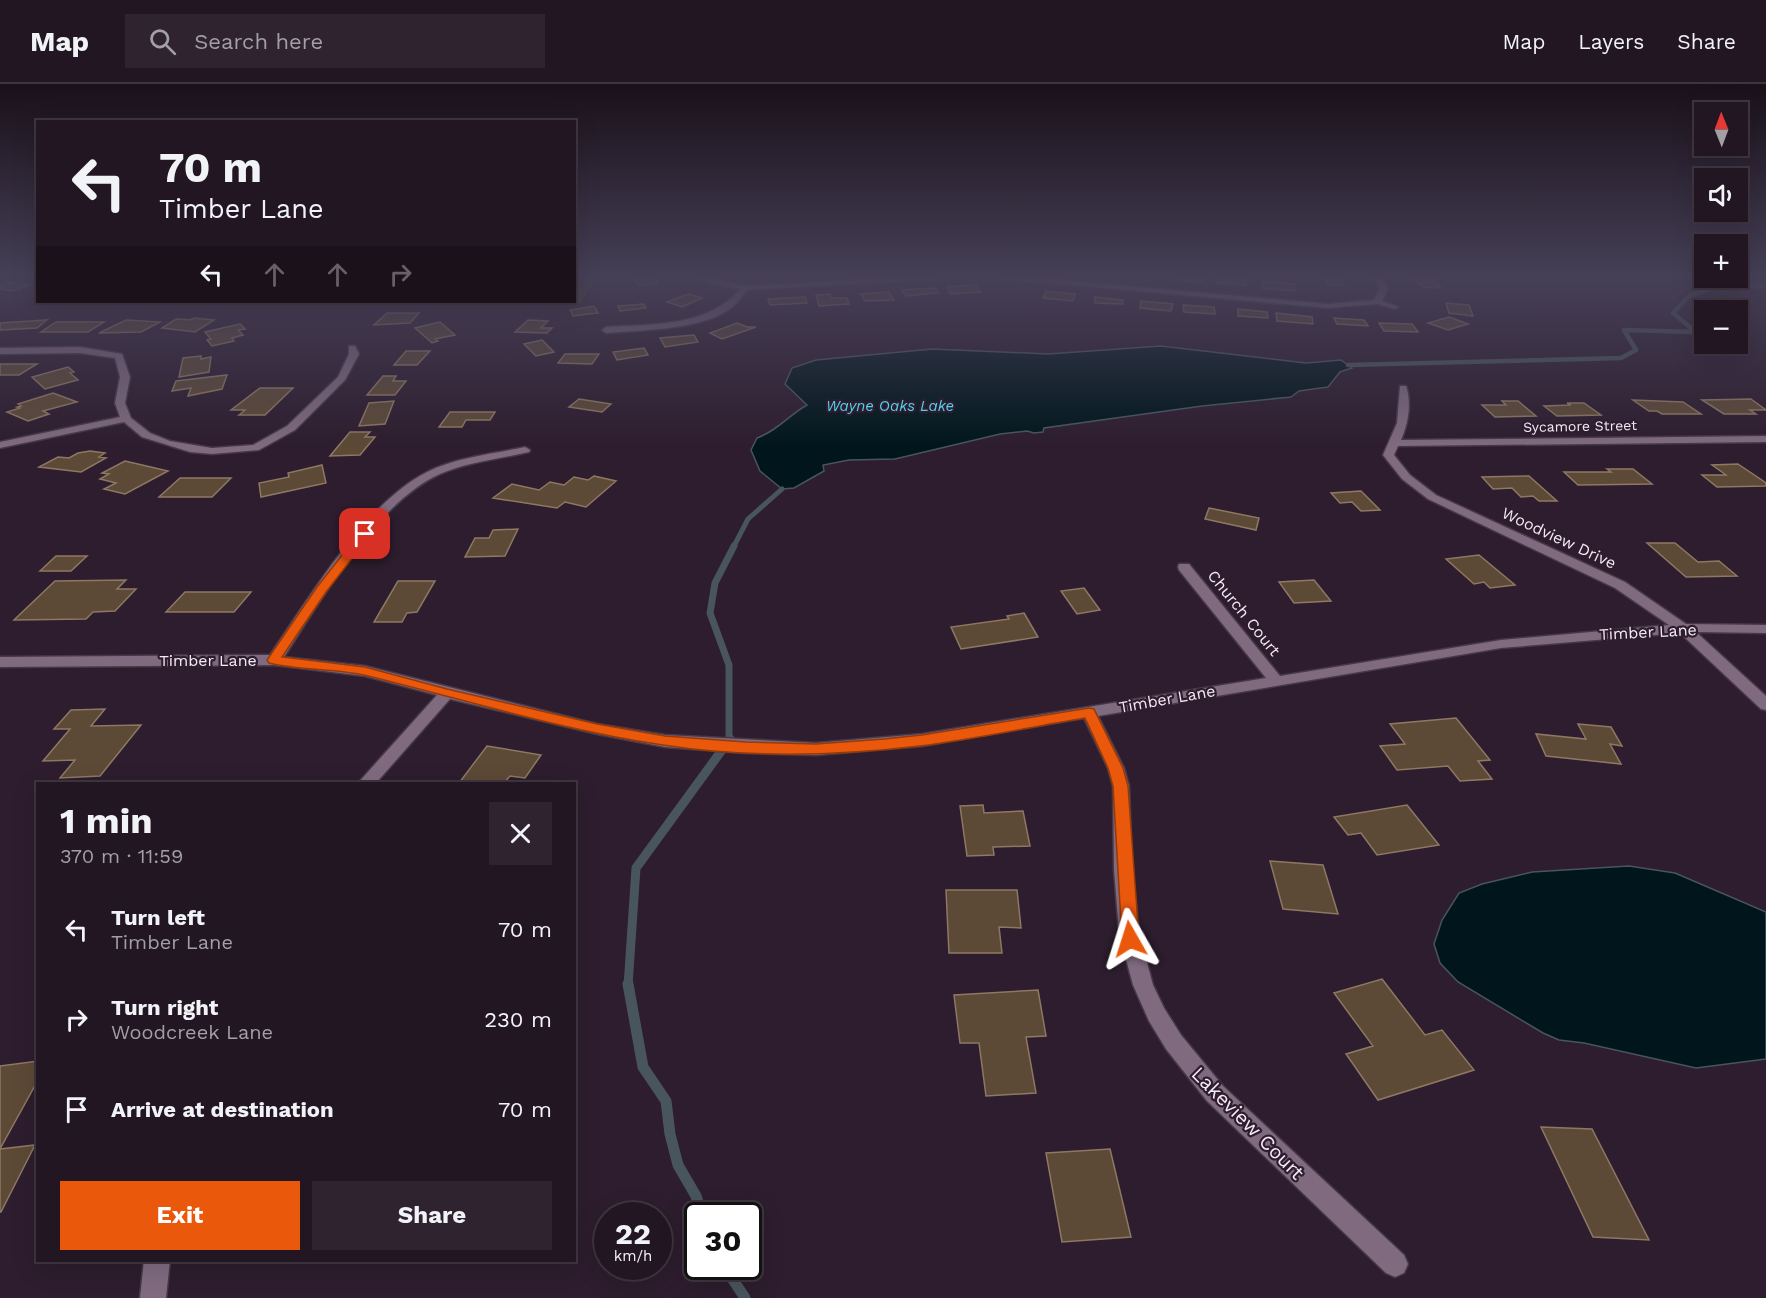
<!DOCTYPE html>
<html lang="en">
<head>
<meta charset="utf-8">
<style>
  :root { --surface:#221622; --page:#2e232f; --text:#f1f3f6; --muted:#a29fa5; --line:#3f3540; --accent:#ea580c }
  body { margin:0; font-family:"Work Sans",sans-serif; background:var(--page); color:var(--text); height:100vh; display:flex; flex-direction:column; font-size:22px; white-space:nowrap }
  * { box-sizing:border-box; margin:0 }
  p { font-size:20px; color:var(--muted) }
  .icon { flex:none; width:33px; height:33px; fill:none; stroke:currentColor; stroke-width:2; stroke-linecap:round; stroke-linejoin:round }
  .map { position:relative; flex:1; overflow:hidden }
  .side { position:absolute; left:36px; top:698px; width:540px; height:480px; display:flex; flex-direction:column; background:var(--surface); border-radius:0px; box-shadow:0 6px 24px #0002,0 0 0 2px var(--line) }
  .side>* { flex:none }
  .hud { position:absolute; left:36px; top:36px; width:540px; height:183px; border-radius:0px; box-shadow:0 6px 24px #0002,0 0 0 2px var(--line); background:#221622; color:var(--text); overflow:hidden }
  .needle { width:39px; rotate:359deg }
  .tools { position:absolute; left:1694px; top:18px; display:grid; gap:12px }
  .tools a { display:grid; place-items:center; width:54px; height:54px; border-radius:0px; background:var(--surface); box-shadow:0 6px 24px #0002,0 0 0 2px var(--line); font-size:30px }
  .speed { position:absolute; left:594px; top:1118px; display:flex; gap:12px; font-size:30px; font-weight:700; text-align:center }
  .speed>* { display:grid; place-content:center; width:78px; height:78px; border-radius:50%; background:var(--surface); box-shadow:0 6px 24px #0002,0 0 0 2px var(--line); line-height:1 }
  .speed small { font-size:15px; font-weight:400 }
  .speed .limit { border:3px solid #111; border-radius:9px; background:#fff; color:#111 }
  .pin { position:absolute; display:grid; place-items:center; width:51px; height:51px; color:#fff; margin:-26px; border-radius:12px; box-shadow:0 3px 9px #0006 }
  .me { position:absolute; width:66px; margin:-33px; rotate:354deg; stroke-linejoin:round; filter:drop-shadow(0 0 4px #0008) }
  .turn { display:flex; align-items:center; gap:21px; height:126px; padding:0 24px; font-size:27px }
  .turn .icon { width:78px; height:78px; stroke-width:2.5 }
  .turn b { display:block; font-size:42px; line-height:51px }
  .lanes { display:flex; align-items:center; height:57px; padding:0 24px; background:#0003; justify-content:center; gap:30px; direction:ltr }
  .lanes .off { opacity:.35 }
  .round { display:grid; place-items:center; flex:none; width:63px; height:63px; border-radius:0px; background:var(--page) }
  .head { display:flex; align-items:center; justify-content:space-between; height:102px; padding:0 24px }
  h1 { font-size:36px; font-weight:700; line-height:45px }
  .primary-button { display:flex; gap:12px; margin-top:auto; padding:12px 24px }
  .primary-button a { flex:1; height:69px; border-radius:0px; background:var(--accent); color:#fff; font-size:24px; font-weight:700; line-height:69px; text-align:center }
  .primary-button a+a { background:var(--page); color:var(--text) }
  ul { padding:0; list-style:none }
  li { display:flex; align-items:center; gap:18px; height:90px; padding:0 24px }
  li div { flex:1 }
  li b { display:block; font-size:22px }
  li em { font-style:normal }
  header { display:flex; align-items:center; gap:36px; box-sizing:border-box; height:84px; padding:0 30px; background:var(--surface); border-bottom:2px solid var(--line) }
  header strong { font-size:28px }
  nav { display:flex; gap:33px; margin-inline-start:auto; font-size:21px }
  .search { width:420px; height:54px; background:var(--page); display:flex; align-items:center; gap:15px; box-sizing:border-box; padding:0 21px; border-radius:0px; color:var(--muted); font-size:22px }
  .map>svg:first-child { display:block }
</style>
</head>
<body>
<header>
<strong>Map</strong>
<div class="search"><svg class="icon" aria-label="search" viewBox="0 0 24 24"><circle cx="10" cy="10" r="6"/><path d="M15 15l6 6"/></svg>Search here</div>
<nav><a>Map</a><a>Layers</a><a>Share</a></nav>
</header>
<div class="map">
<svg width="1766" height="1214" viewBox="0 0 1766 1214">
  <rect width="100%" height="100%" fill="#2d1d2e"/>
  <path fill="#3b4d13" d="M575,193H598L580,219L345,220L339,218H574Z"/>
  <path fill="#00161c" stroke="#49555d" stroke-width="1.5" d="M1161,262L1306,279L1341,276L1352,284L1340,288L1328,303L1299,307L1291,313L1202,322L1044,344L1043,348L1034,349L1027,347L1000,350L895,375L849,376L823,381L824,387L794,404L782,405L760,387L751,366L757,354C777,347 789,331 807,321L785,300L792,284L816,276L932,265L1048,270Z
    M1629,782L1675,789L1766,828V975L1696,984L1584,959L1559,956L1543,949L1458,898L1440,879L1434,860L1442,836L1459,809L1482,800L1532,788Z"/>
  <g fill="none" stroke-linecap="round" stroke-linejoin="round">
    <path stroke="#49555d" stroke-width="4.5" d="M1348,281L1621,274L1636,266L1624,246L1696,248L1673,229L1689,212L1712,204L1766,202"/>
    <path stroke="#49555d" stroke-width="5" d="M733,464L748,435L782,405"/>
    <path stroke="#49555d" stroke-width="7" d="M729,656V581L710,529L715,499L734,462"/>
    <path stroke="#49555d" stroke-width="9" d="M628,902L636,784L730,655"/>
    <path stroke="#49555d" stroke-width="11" d="M628,900L643,983L666,1017L670,1050L678,1081L696,1112L702,1131
      M724,1182L745,1214"/>
  </g>
  <path fill="#5c4936" stroke="#8e7864" stroke-width="1.5" d="M633,193H657L655,194L658,199L639,202Z
    M1174,193H1204V198L1188,197Z
    M1216,193L1246,195V201L1216,199Z
    M1323,193L1342,194L1344,201H1328Z
    M1410,193L1432,194L1441,204L1423,203Z
    M1262,197L1295,200V207L1262,204Z
    M10,198L30,201L14,207L0,205V202Z
    M976,201L981,208L951,210L947,203Z
    M935,204L939,209L906,212L902,206Z
    M1046,207L1075,210L1073,217L1043,214Z
    M889,208L894,216L865,217L861,210Z
    M688,210L702,214L682,223L667,218Z
    M830,210L831,214H847L849,220L819,222L816,211Z
    M805,213L807,219L770,221L768,215Z
    M1095,213L1123,216V220L1095,219Z
    M1141,217L1173,220L1171,227L1140,224Z
    M1446,219L1469,221L1473,232L1449,229Z
    M644,220L646,224L620,227L618,222Z
    M1183,221L1214,223L1215,230L1184,228Z
    M594,222L598,229L573,232L570,226Z
    M1238,225L1267,228L1268,234L1238,232Z
    M387,229H419L410,239L374,241Z
    M1276,229L1312,233L1313,240L1277,237Z
    M1449,233L1468,240L1448,246L1428,239Z
    M194,234L214,236L195,248L162,244L176,235L190,236Z
    M1334,234L1364,236L1368,242L1337,240Z
    M47,236L37,244L0,246V239Z
    M126,236L160,238L141,248L99,249Z
    M528,236L548,237L541,244H552L547,249L515,248Z
    M56,238H104L88,248H41Z
    M440,238L455,251L435,255L438,257L432,259L415,244Z
    M737,239L747,243H756L722,255L710,249Z
    M1379,239L1412,240L1418,248L1384,247Z
    M240,240L245,245L238,246L243,251L232,254L234,257L212,262L207,256L211,255L205,248Z
    M694,251L698,258L665,263L660,254Z
    M542,256L554,268L536,272L524,260Z
    M644,264L648,271L617,276L613,268Z
    M406,267H430L417,281H394Z
    M565,270H599L592,280L558,279Z
    M201,272V275L211,273L209,288L179,293L183,274Z
    M0,280H37L19,291H0Z
    M68,283L74,288L70,289L78,296L45,305L32,293Z
    M227,291L222,305L188,312L191,304L172,307L176,297Z
    M383,292H396L393,297H406L395,311H367Z
    M260,304H293L265,331H239L245,326H231Z
    M53,309L77,318L43,327L49,330L28,337L7,328L20,324L17,323L21,322L18,320Z
    M579,315L611,320L602,328L569,323Z
    M1751,315L1766,326H1750L1756,330H1724L1702,316Z
    M1633,316L1683,318L1701,330H1662L1657,327H1649Z
    M394,317L385,340L359,342L369,319Z
    M1502,317H1518L1536,332L1495,333L1482,321H1506Z
    M1567,319H1584L1601,331L1557,332L1544,322L1571,321Z
    M450,328H495L490,336H466L462,343H439Z
    M350,348H370L365,353H375L360,371L330,372Z
    M90,367L105,369L99,373L106,374L81,388L39,383L58,373L69,374L78,369Z
    M125,377L168,387L125,410L104,405L116,399L100,395L109,390L102,389Z
    M1738,380L1766,399V402L1717,403L1702,391H1726L1712,381Z
    M322,381L326,399L261,413L259,399L289,393L288,389Z
    M1607,385H1633L1652,400L1578,401L1564,388H1611Z
    M594,392L616,397L586,423L565,418L557,424L493,414L512,400L539,406L550,398L564,401L574,393L588,396Z
    M1529,392L1557,417H1539L1533,412L1521,413L1512,404L1493,405L1482,393Z
    M180,394H231L212,413H159Z
    M1361,407L1380,426L1361,427L1352,418L1340,419L1331,409Z
    M1209,424L1259,434L1256,446L1205,435Z
    M518,445L505,472L465,473L475,454H489L493,446Z
    M1647,459H1675L1698,478L1719,477L1737,492L1686,493Z
    M1479,471L1515,501L1490,504L1484,498L1474,500L1446,475Z
    M56,472H87L71,487H40Z
    M126,496L117,505H136L115,527L93,528L86,535L14,536L55,497Z
    M1314,496L1331,517L1294,519L1279,498Z
    M398,497H435L417,528L407,529L402,538H374Z
    M1084,504L1100,526L1077,530L1061,507Z
    M185,508H251L234,528H166Z
    M1024,529L1038,553L961,565L951,543L1009,535L1007,532Z
    M105,625L91,642L141,641L100,692L60,694L75,676L43,677L70,645H54L71,626Z
    M1456,634L1490,676L1478,677L1492,695L1460,697L1448,682L1397,686L1380,662L1405,660L1390,640Z
    M1578,640L1611,643L1622,662L1610,660L1621,680L1546,672L1536,650L1586,655Z
    M487,662L541,671L525,694L510,692L504,699H459Z
    M983,721L984,729L1023,727L1030,762L993,763L994,771L967,772L960,722Z
    M1407,721L1439,761L1377,771L1361,749L1348,751L1334,733Z
    M1270,777L1323,781L1338,830L1283,825Z
    M946,806H1017L1021,844L999,843L1002,869H949Z
    M1382,895L1425,951L1442,946L1474,986L1378,1016L1346,970L1373,962L1334,909Z
    M1038,906L1046,952L1026,953L1036,1009L986,1012L979,959H960L954,911Z
    M38,977V996L0,1065V982Z
    M1541,1043L1592,1045L1649,1156L1593,1153Z
    M35,1061L1,1128H0V1065Z
    M1110,1065L1131,1153L1062,1158L1046,1069Z"/>
  <g fill="none" stroke-linecap="round" stroke-linejoin="round">
    <defs>
      <path id="minor" d="M695,193H707L745,202L895,193H940L936,195L747,206C742,212 738,219 731,224C702,246 642,246 606,249L602,246L606,243C651,240 709,243 740,205L711,200Z
        M999,193H1029L1328,220L1374,216L1380,204L1373,193H1381L1388,204L1382,217L1399,223L1395,225L1377,220L1328,224L1003,195Z
        M349,262H355L359,270L345,296L295,346L259,366L212,370L190,368L142,353L124,338L0,364V358L120,333L115,319L120,293L115,274L80,269L0,270V264L80,263L122,270L130,293L125,319L131,334L150,349L170,357L212,364L253,361L287,342L338,293L349,270Z
        M1400,302H1406C1412,319 1408,340 1401,356L1766,352V358L1398,362L1394,371L1410,391L1436,411L1625,498L1686,540L1766,541V549L1696,548L1766,612V626L1761,625L1680,549L1501,564L1098,632L1124,684L1129,702L1132,786L1139,849L1153,901L1164,924L1181,951L1223,1002L1404,1171L1408,1180L1404,1189L1395,1193L1386,1189L1207,1017L1166,965L1149,937L1133,901L1119,849L1114,786L1113,702L1108,684L1084,634L922,662L816,671L746,669L665,663L597,650L450,615L376,699H358L437,611L365,592L274,581L0,583V573L270,571C309,514 365,419 427,388C457,373 493,370 525,363L530,366L529,368C499,375 468,378 440,390C377,418 321,516 284,573L365,582L597,640L665,651L816,659L922,650L1266,594L1179,486L1178,483L1179,480H1189L1280,592L1501,556L1669,541L1615,504L1428,415L1402,395L1383,371L1397,339Z
        M144,1176H170L166,1214H140Z"/>
    </defs>
    <use href="#minor" stroke="#463847" stroke-width="3"/>
    <use href="#minor" fill="#7f6a7f" fill-rule="evenodd"/>
  </g>
  <linearGradient id="sky" x2="0" y2="1"><stop stop-color="#191019"/><stop offset="0.53" stop-color="#464057"/><stop offset="1" stop-color="#464057" stop-opacity="0"/></linearGradient>
  <rect width="1766" height="363" fill="url(#sky)"/>
  <path fill="#ea580c" stroke="#983908" stroke-width="1.5" d="M365,446L371,450L326,508L282,573L365,583L447,605L597,640L665,652L746,658L816,660L884,655L922,651L1089,624L1094,625L1123,684L1128,702L1139,855L1137,860L1130,862L1124,860L1122,855L1113,702L1108,684L1085,634C1030,643 975,655 920,662C836,672 747,674 663,661C562,646 466,616 368,592C336,584 301,587 269,579L267,576L317,503L361,447Z"/>
  <g text-anchor="middle" dominant-baseline="central" stroke-width="4.5" stroke-linejoin="round" paint-order="stroke">
    <g font-size="14" fill="#f4e9f4" stroke="#2d1d2e">
      <text transform="translate(1580 342) rotate(-1)">Sycamore Street</text>
    </g>
    <g font-size="15" font-style="italic" fill="#50d2ee" stroke="#2d1d2e">
      <text x="890" y="322">Wayne Oaks Lake</text>
    </g>
    <g font-size="16" fill="#f4e9f4" stroke="#2d1d2e">
      <text transform="translate(1559 454) rotate(25)">Woodview Drive</text>
      <text transform="translate(1244 529) rotate(51)">Church Court</text>
      <text transform="translate(1648 548) rotate(-3)">Timber Lane</text>
      <text x="208" y="576">Timber Lane</text>
      <text transform="translate(1167 615) rotate(-10)">Timber Lane</text>
    </g>
    <g font-size="20" fill="#f4e9f4" stroke="#2d1d2e">
      <text transform="translate(1248 1039) rotate(45)">Lakeview Court</text>
    </g>
  </g>
</svg>
<div class="tools">
<a><svg class="needle" viewBox="-14 -14 28 28"><path d="M0-13l5 13h-10z" fill="#e53935"/><path d="M0 13l5-13h-10z" fill="#a29fa5"/></svg></a>
<a><svg class="icon" aria-label="sound" viewBox="0 0 24 24"><path d="M4 9h4l5-4v14l-5-4H4zM17 9q2 3 0 6"/></svg></a>
<a>+</a>
<a>−</a>
</div>
<div class="speed"><div>22<small>km/h</small></div><div class="limit">30</div></div>
<div class="pin" style="left:365px;top:450px;background:#d93025"><svg class="icon" aria-label="arrive" viewBox="0 0 24 24"><path d="M6 21V4h12l-3 4 3 4H6"/></svg></div>
<svg class="me" style="left:1130px;top:855px" viewBox="-20 -20 40 40"><path d="M0-17L14 15 0 8-14 15z" fill="#ea580c" stroke="#fff" stroke-width="4"/></svg>
<div class="hud">
<div class="turn"><svg class="icon" aria-label="left" viewBox="0 0 24 24"><path d="M17 20v-9H6M10 6l-5 5 5 5"/></svg><div><b>70 m</b>Timber Lane</div></div>
<div class="lanes"><svg class="icon" aria-label="left" viewBox="0 0 24 24"><path d="M17 20v-9H6M10 6l-5 5 5 5"/></svg><svg class="icon off" aria-label="ahead" viewBox="0 0 24 24"><path d="M12 20V5M6 11l6-6 6 6"/></svg><svg class="icon off" aria-label="ahead" viewBox="0 0 24 24"><path d="M12 20V5M6 11l6-6 6 6"/></svg><svg class="icon off" aria-label="right" viewBox="0 0 24 24"><path d="M7 20v-9h11M14 6l5 5-5 5"/></svg></div>
</div>
<section class="side">
<div class="head"><div><h1>1 min</h1><p>370 m · 11:59</p></div><a class="round"><svg class="icon" aria-label="close" viewBox="0 0 24 24"><path d="M6 6l12 12M18 6L6 18"/></svg></a></div>
<ul>
<li><svg class="icon" aria-label="left" viewBox="0 0 24 24"><path d="M17 20v-9H6M10 6l-5 5 5 5"/></svg><div><b>Turn left</b><p>Timber Lane</p></div><em>70 m</em></li>
<li><svg class="icon" aria-label="right" viewBox="0 0 24 24"><path d="M7 20v-9h11M14 6l5 5-5 5"/></svg><div><b>Turn right</b><p>Woodcreek Lane</p></div><em>230 m</em></li>
<li><svg class="icon" aria-label="arrive" viewBox="0 0 24 24"><path d="M6 21V4h12l-3 4 3 4H6"/></svg><div><b>Arrive at destination</b></div><em>70 m</em></li>
</ul>
<div class="primary-button"><a>Exit</a><a>Share</a></div>
</section>
</div>
</body>
</html>
